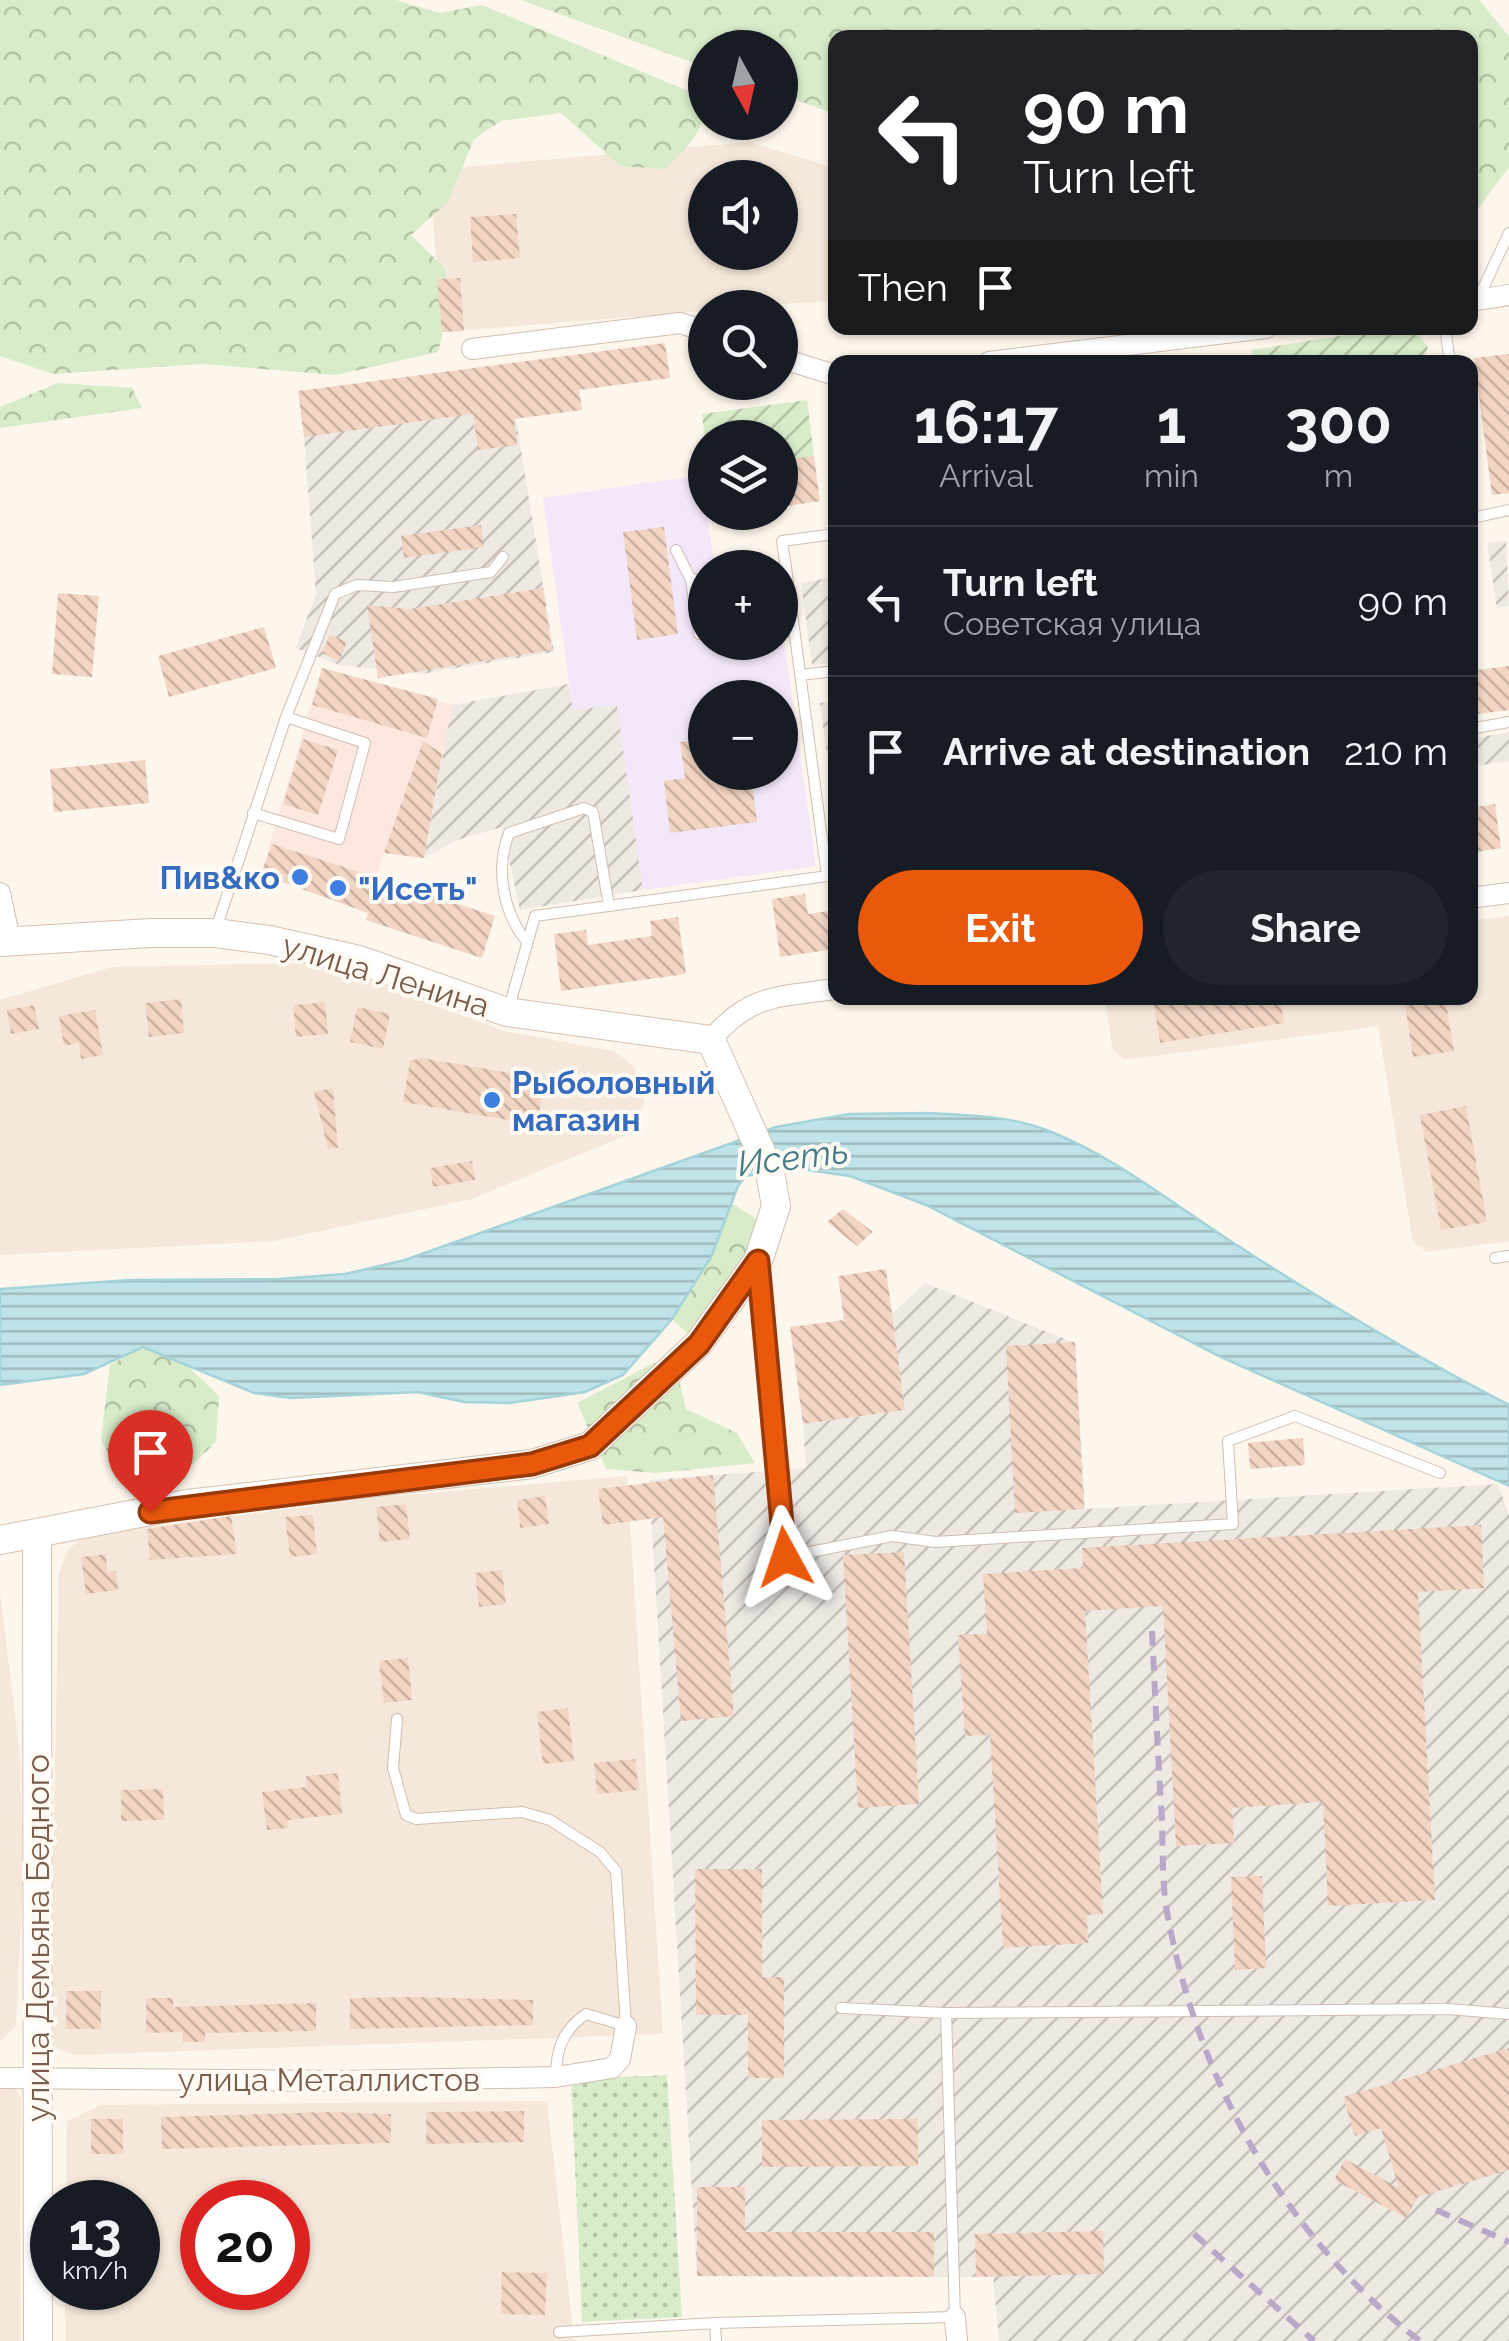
<!DOCTYPE html>
<html lang="en">
<head>
<meta charset="utf-8">
<style>
  :root { --surface:#171b24; --page:#20242c; --text:#f1f3f6; --muted:#9ea1a6; --line:#363941; --accent:#ea580c }
  body { margin:0; font-family:Raleway,sans-serif; background:var(--page); color:var(--text); height:100vh; display:flex; flex-direction:column; font-size:38px; white-space:nowrap }
  * { box-sizing:border-box; margin:0 }
  p { font-size:32px; color:var(--muted) }
  .icon { flex:none; width:55px; height:55px; fill:none; stroke:currentColor; stroke-width:2; stroke-linecap:round; stroke-linejoin:round }
  .map { position:relative; flex:1; overflow:hidden }
  .drawer { position:absolute; left:828px; top:355px; width:650px; height:650px; display:flex; flex-direction:column; background:var(--surface); border-radius:20px; box-shadow:0 2px 8px #0004 }
  .drawer>* { flex:none }
  .hud { position:absolute; left:828px; top:30px; width:650px; height:305px; border-radius:20px; box-shadow:0 2px 8px #0004; background:#202124; color:#fff; overflow:hidden }
  .needle { width:65px; rotate:172deg }
  .tools { position:absolute; left:688px; top:30px; display:grid; gap:20px }
  .tools a { display:grid; place-items:center; width:110px; height:110px; border-radius:50%; background:var(--surface); box-shadow:0 2px 8px #0004; font-size:50px }
  .speed { position:absolute; left:30px; top:2180px; display:flex; gap:20px; font-size:50px; font-weight:700; text-align:center }
  .speed>* { display:grid; place-content:center; width:130px; height:130px; border-radius:50%; background:var(--surface); box-shadow:0 2px 8px #0004; line-height:1 }
  .speed small { font-size:25px; font-weight:400 }
  .speed .limit { border:15px solid #d22; background:#fff; color:#111 }
  .pin { position:absolute; display:grid; place-items:center; width:85px; height:85px; color:#fff; margin:-102px -42px; border-radius:50% 50% 50% 0; rotate:-45deg; box-shadow:0 0 10px #0007 }
  .pin .icon { rotate:45deg }
  .me { position:absolute; width:110px; margin:-55px; rotate:355deg; stroke-linejoin:round; filter:drop-shadow(0 0 8px #0008) }
  .turn { display:flex; align-items:center; gap:35px; height:210px; padding:0 30px; font-size:45px }
  .turn .icon { width:130px; height:130px; stroke-width:2.5 }
  .turn b { display:block; font-size:70px; line-height:85px }
  .then { display:flex; align-items:center; height:95px; padding:0 30px; background:#0003; gap:20px; font-size:38px }
  .eta { display:flex; justify-content:space-evenly; align-items:center; height:170px; text-align:center }
  .eta b { font-size:60px; font-weight:700; line-height:70px }
  .primary-button { display:flex; gap:20px; margin-top:auto; padding:20px 30px }
  .primary-button a { flex:1; height:115px; border-radius:60px; background:var(--accent); color:#fff; font-size:40px; font-weight:700; line-height:115px; text-align:center }
  .primary-button a+a { background:var(--page); color:var(--text) }
  ul { padding:0; list-style:none }
  li { display:flex; align-items:center; gap:30px; height:150px; padding:0 30px; border-top:2px solid var(--line) }
  li div { flex:1 }
  li b { display:block; font-size:38px }
  li em { font-style:normal }
  .map>svg:first-child { display:block }
</style>
</head>
<body>
<div class="map">
<svg width="1509" height="2341" viewBox="0 0 1509 2341">
  <defs>
    <pattern id="industrial-furrows" width="10" height="10" patternUnits="userSpaceOnUse" patternTransform="scale(2.5)"><rect width="10" height="10" fill="#efe9e4"/><path d="M-1 1l2-2M0 10L10 0M9 11l2-2" fill="none" stroke="#c7c0bb"/></pattern>
    <pattern id="forest-crowns" width="20" height="18" patternUnits="userSpaceOnUse" patternTransform="scale(2.5)"><rect width="20" height="18" fill="#d8ecc9"/><path d="M2 6a3 3 0 1 1 6 0M12 15a3 3 0 1 1 6 0" fill="none" stroke="#b4c2a5"/></pattern>
    <pattern id="park-dots" width="8" height="8" patternUnits="userSpaceOnUse" patternTransform="scale(2.5)"><rect width="8" height="8" fill="#d8ecc9"/><path d="M2 2h.1M6 6h.1" fill="none" stroke="#b4c2a5" stroke-width="1.8" stroke-linecap="round"/></pattern>
    <pattern id="garden-furrows" width="10" height="10" patternUnits="userSpaceOnUse" patternTransform="scale(2.5)"><rect width="10" height="10" fill="#d8ecc9"/><path d="M-1 1l2-2M0 10L10 0M9 11l2-2" fill="none" stroke="#b4c2a5"/></pattern>
    <pattern id="water-rules" width="6" height="5" patternUnits="userSpaceOnUse" patternTransform="scale(2.5)"><rect width="6" height="5" fill="#bfe3e8"/><path d="M0 2.5h6" fill="none" stroke="#a0bbbe"/></pattern>
    <pattern id="building-back-hatch" width="6" height="6" patternUnits="userSpaceOnUse" patternTransform="scale(2.5)"><rect width="6" height="6" fill="#f3d5c3"/><path d="M-1 5l2 2M0 0l6 6M5-1l2 2" fill="none" stroke="#cab0a1"/></pattern>
  </defs>
  <rect width="100%" height="100%" fill="#fdf6ec"/>
  <path fill="#f5e8da" fill-rule="evenodd" d="M749,142L835,168L834,301L705,308V311L442,332L429,170ZM705,178H780V252H705Z
    M1509,916V1241L1427,1252L1413,1242L1378,1026L1124,1060L1112,1048L1105,998H1470V921Z
    M304,963L338,969L504,1031L614,1051L634,1066L645,1102L624,1136L472,1199L274,1241L0,1255V1000L112,967Z
    M627,1476L663,2034L75,2055L49,2046L59,1573L67,1551L80,1539L121,1531L370,1498Z
    M0,1592L20,1756L23,1881L16,2026L0,2042Z
    M0,2082L13,2086L21,2098L20,2341H0Z
    M547,2101L574,2339L578,2341H65V2288H138V2202H66L67,2121L101,2105ZM202,2202H288V2288H202Z"/>
  <path fill="#fde8e0" d="M322,668L452,705L424,858L384,853L364,911L261,874Z"/>
  <path fill="url(#industrial-furrows)" d="M507,364L554,652L421,674L340,665L296,648L316,594L304,437Z
    M1506,540L1509,606L1497,608L1487,543Z
    M835,577V663L812,665L801,583Z
    M569,684L573,710L617,704L643,890L520,910L502,827L457,840L424,858L452,705Z
    M835,701V803H834L820,703Z
    M1509,732V761L1470,767V739Z
    M925,1283L1075,1343L1085,1509L1498,1484L1509,1515V2341H999L993,2277L697,2276L649,1480L806,1468L803,1424L905,1410L892,1314Z"/>
  <path fill="#f3e8fa" fill-rule="evenodd" d="M701,475L715,567L705,568V642H780V612L816,866L643,890L617,705L573,710L543,498ZM705,698H780V772H705Z"/>
  <path fill="url(#forest-crowns)" d="M0,0H396L440,13L482,5L705,98C705,132 688,147 665,169L620,166L561,113L501,121L474,139L448,202L411,235L446,270L444,328L438,352L336,375L202,364L53,374L0,356Z
    M521,0H1479L1509,36V167L1470,219V38H835V114L780,94V48H705V67Z
    M58,383L132,388L142,408L0,428V407Z
    M731,1203L763,1223L713,1331L689,1335L672,1319L711,1257Z
    M143,1347L181,1360L219,1396L216,1442L185,1472L118,1474L101,1439L110,1365Z
    M654,1363L676,1368L686,1409L737,1433L755,1463L657,1473L606,1469L577,1403Z"/>
  <path fill="url(#park-dots)" d="M667,2075L682,2317L582,2322L571,2079Z"/>
  <path fill="url(#garden-furrows)" d="M1390,328H1412L1428,347L1425,355L1381,362H1255L1251,350Z
    M807,400L814,456L780,460V438L705,439L702,414Z"/>
  <path fill="url(#water-rules)" stroke="#a5d3da" stroke-width="2.5" d="M929,1113C970,1115 1011,1116 1049,1131C1115,1157 1173,1204 1232,1242C1322,1300 1414,1356 1509,1405V1486L1219,1356L926,1205L850,1176L794,1168L746,1176L738,1186L711,1257L672,1319L623,1375L585,1392L510,1403L464,1402L418,1392L291,1398L254,1393L143,1347L84,1374L0,1385V1289L130,1280L278,1279L345,1274L405,1260L776,1127L849,1114Z"/>
  <path fill="url(#building-back-hatch)" d="M516,214L520,258L473,262L470,217Z
    M460,278L464,331L442,332L437,279Z
    M665,343L670,378L579,390L582,410L514,419L517,445L478,450L473,414L304,437L298,391Z
    M1509,354V493L1492,495L1474,358Z
    M814,456L820,501L780,507V460Z
    M481,525L484,547L404,558L401,536Z
    M664,527L678,634L637,640L623,532Z
    M543,588L552,650L378,678L367,605L410,609Z
    M58,593L99,596L92,677L52,674Z
    M264,627L276,668L169,697L158,656Z
    M330,635L347,642L339,661L322,653Z
    M1509,666V710L1470,715V671Z
    M322,668L438,699L427,738L312,705Z
    M303,739L338,750L318,815L283,804Z
    M705,739V772H751L757,822L670,833L664,781L685,778L680,742Z
    M423,741L442,754L424,858L384,853Z
    M145,760L149,803L54,812L50,769Z
    M1495,804L1501,848L1470,853V808Z
    M272,844L495,916L482,958L366,920L368,913L261,874Z
    M805,894L808,914L835,910V949L780,957L772,899Z
    M678,917L686,974L561,991L554,934L586,930L588,945L652,936L650,921Z
    M1200,998H1280L1284,1023L1160,1043L1154,1005Z
    M1404,998H1445L1454,1051L1413,1057Z
    M181,999L184,1033L149,1037L145,1003Z
    M325,1002L328,1034L296,1037L293,1005Z
    M34,1005L39,1029L11,1034L7,1010Z
    M357,1007L390,1014L383,1049L350,1042Z
    M95,1010L103,1055L81,1059L79,1043L64,1046L59,1016Z
    M422,1058L545,1079L537,1125L403,1102L410,1061Z
    M333,1088L338,1148L328,1149L314,1092Z
    M1466,1106L1487,1222L1441,1230L1420,1115Z
    M472,1161L475,1180L433,1187L430,1168Z
    M843,1209L873,1232L857,1246L827,1222Z
    M886,1269L905,1410L803,1424L790,1327L844,1320L838,1276Z
    M1075,1342L1084,1509L1015,1513L1006,1346Z
    M1303,1438L1305,1465L1250,1469L1248,1443Z
    M713,1475L734,1716L681,1721L663,1517L603,1525L598,1489Z
    M545,1496L549,1524L520,1528L517,1500Z
    M406,1504L410,1539L380,1542L376,1507Z
    M313,1515L317,1554L290,1557L285,1517Z
    M231,1516L237,1554L150,1560L147,1529Z
    M1481,1525L1484,1588L1418,1592L1435,1900L1328,1906L1323,1802L1232,1808L1234,1843L1176,1846L1163,1606L1085,1611L1103,1914L1087,1915L1088,1943L1003,1948L990,1735L965,1736L958,1635L987,1634L983,1574L1083,1568L1082,1548Z
    M904,1552L919,1804L858,1808L843,1555Z
    M106,1554L107,1571H116L118,1590L86,1594L81,1557Z
    M502,1570L506,1604L479,1607L475,1573Z
    M408,1658L412,1700L384,1703L379,1661Z
    M568,1708L574,1761L543,1764L537,1712Z
    M635,1759L639,1790L597,1794L594,1763Z
    M338,1773L342,1814L288,1820V1828L267,1830L262,1792L307,1787L306,1776Z
    M163,1789L164,1820L121,1821V1790Z
    M695,1869H762V1977H784V2078H748V2015H696Z
    M1262,1876L1266,1968L1235,1970L1231,1877Z
    M66,1991H101V2029H66Z
    M418,1997L533,2000V2025L350,2029V1998Z
    M146,1998H173V2007L316,2003V2031L205,2033V2042H183V2032L146,2033Z
    M1509,2048V2170L1418,2197L1406,2218L1334,2180L1345,2159L1399,2188L1381,2128L1355,2136L1343,2097Z
    M524,2111V2142L426,2144V2112Z
    M330,2112L391,2114V2143L162,2149L161,2117Z
    M91,2119H123V2154H91Z
    M918,2119V2166L762,2167V2120Z
    M697,2187H745V2232H934V2277L697,2276Z
    M1103,2231L1104,2274L976,2277L975,2234Z
    M502,2272L547,2273L545,2315L501,2314Z"/>
  <g fill="none" stroke-linecap="round" stroke-linejoin="round">
    <defs>
      <path id="lane" d="M1478,299L1509,233
        M1445,328L1450,362
        M1470,505L1472,518L1509,510
        M676,550L691,580
        M783,568H786L782,541L835,534
        M786,568L827,876
        M699,634L691,580L705,579
        M800,675L835,671
        M1470,729L1509,722
        M253,813L339,839L365,743L286,717
        M215,932L286,717L335,594L357,585L393,587L491,572L503,557
        M527,942C503,913 495,869 509,833L584,808L593,812L609,906
        M508,1011L535,916L835,875
        M1495,1258L1509,1256
        M759,1272L785,1557L892,1536L935,1542L1233,1524L1228,1441L1295,1416L1440,1473
        M397,1719L393,1768L406,1815L416,1819L522,1812L550,1820L600,1852L616,1871L626,2026L586,2014C563,2030 556,2049 556,2076
        M841,2008L946,2013L1448,2009L1509,2014
        M559,2332L715,2323
        M716,2341L715,2323L955,2317L946,2013"/>
      <path id="street" d="M1470,301L1509,295
        M472,349L680,323L705,331
        M780,358L835,375
        M989,362L1266,328
        M0,893L10,940
        M1470,898L1509,893
        M711,1040C749,994 779,997 835,989
        M0,2078L341,2081L556,2077L612,2068L620,2059L626,2026
        M955,2317L957,2341"/>
      <path id="secondary" d="M0,942L151,933H215L269,940L359,960L507,1012L711,1040L770,1172L776,1206L758,1261L699,1343L590,1446L532,1464L187,1504L0,1540
        M37,1534L38,2341"/>
    </defs>
    <use href="#lane" stroke="#d1beb0" stroke-width="12"/>
    <use href="#street" stroke="#d1beb0" stroke-width="22"/>
    <use href="#secondary" stroke="#d6c0b0" stroke-width="30"/>
    <use href="#lane" stroke="#fff" stroke-width="10"/>
    <use href="#street" stroke="#fff" stroke-width="20"/>
    <use href="#secondary" stroke="#fff" stroke-width="28"/>
    <path stroke="#b9a8c9" stroke-width="6" stroke-dasharray="15 10" stroke-linecap="butt" d="M1152,1631C1155,1694 1158,1757 1162,1821C1163,1850 1162,1883 1167,1912C1197,2079 1284,2237 1420,2341
      M1436,2210L1509,2242
      M1194,2234L1314,2341"/>
  </g>
  <g fill="none" stroke-linecap="round" stroke-linejoin="round">
    <defs>
      <path id="route" d="M150,1512L532,1464L590,1446L699,1344L758,1261L785,1557"/>
    </defs>
    <use href="#route" stroke="#983908" stroke-width="25"/>
    <use href="#route" stroke="#ea580c" stroke-width="18"/>
  </g>
  <g fill="#3f7fe0" stroke="#fffaf3" stroke-width="4">
    <circle cx="300" cy="877" r="10"/>
    <circle cx="338" cy="888" r="10"/>
    <circle cx="492" cy="1100" r="10"/>
  </g>
  <g text-anchor="middle" dominant-baseline="central" stroke-width="8" stroke-linejoin="round" paint-order="stroke">
    <g font-size="32" font-weight="bold" fill="#366cbe" stroke="#fffaf3" text-anchor="start">
      <text x="280" y="877" text-anchor="end">Пив&amp;ко</text>
      <text x="358" y="888">"Исеть"</text>
      <text x="512" y="1082">Рыболовный<tspan x="512" dy="37">магазин</tspan></text>
    </g>
    <g font-size="32" fill="#7a5c4d" stroke="#fffaf3">
      <text transform="translate(386 975) rotate(17)">улица Ленина</text>
      <text transform="translate(37 1938) rotate(-90)">улица Демьяна Бедного</text>
      <text x="329" y="2079">улица Металлистов</text>
    </g>
    <g font-size="35" font-style="italic" fill="#437c86" stroke="#fffaf3">
      <text transform="translate(793 1157) rotate(-7)">Исеть</text>
    </g>
  </g>
</svg>
<div class="tools">
<a><svg class="needle" viewBox="-14 -14 28 28"><path d="M0-13l5 13h-10z" fill="#e53935"/><path d="M0 13l5-13h-10z" fill="#9ea1a6"/></svg></a>
<a><svg class="icon" aria-label="sound" viewBox="0 0 24 24"><path d="M4 9h4l5-4v14l-5-4H4zM17 9q2 3 0 6"/></svg></a>
<a><svg class="icon" aria-label="search" viewBox="0 0 24 24"><circle cx="10" cy="10" r="6"/><path d="M15 15l6 6"/></svg></a>
<a><svg class="icon" aria-label="layers" viewBox="0 0 24 24"><path d="M12 4l9 5-9 5-9-5zM3 14l9 5 9-5"/></svg></a>
<a>+</a>
<a>−</a>
</div>
<div class="speed"><div>13<small>km/h</small></div><div class="limit">20</div></div>
<div class="pin" style="left:150px;top:1512px;background:#d93025"><svg class="icon" aria-label="arrive" viewBox="0 0 24 24"><path d="M6 21V4h12l-3 4 3 4H6"/></svg></div>
<svg class="me" style="left:785px;top:1557px" viewBox="-20 -20 40 40"><path d="M0-17L14 15 0 8-14 15z" fill="#ea580c" stroke="#fff" stroke-width="4"/></svg>
<div class="hud">
<div class="turn"><svg class="icon" aria-label="left" viewBox="0 0 24 24"><path d="M17 20v-9H6M10 6l-5 5 5 5"/></svg><div><b>90 m</b>Turn left</div></div>
<div class="then">Then<svg class="icon" aria-label="arrive" viewBox="0 0 24 24"><path d="M6 21V4h12l-3 4 3 4H6"/></svg></div>
</div>
<section class="drawer">
<div class="eta">
<div><b>16:17</b><p>Arrival</p></div>
<div><b>1</b><p>min</p></div>
<div><b>300</b><p>m</p></div>
</div>
<ul>
<li><svg class="icon" aria-label="left" viewBox="0 0 24 24"><path d="M17 20v-9H6M10 6l-5 5 5 5"/></svg><div><b>Turn left</b><p>Советская улица</p></div><em>90 m</em></li>
<li><svg class="icon" aria-label="arrive" viewBox="0 0 24 24"><path d="M6 21V4h12l-3 4 3 4H6"/></svg><div><b>Arrive at destination</b></div><em>210 m</em></li>
</ul>
<div class="primary-button"><a>Exit</a><a>Share</a></div>
</section>
</div>
</body>
</html>
